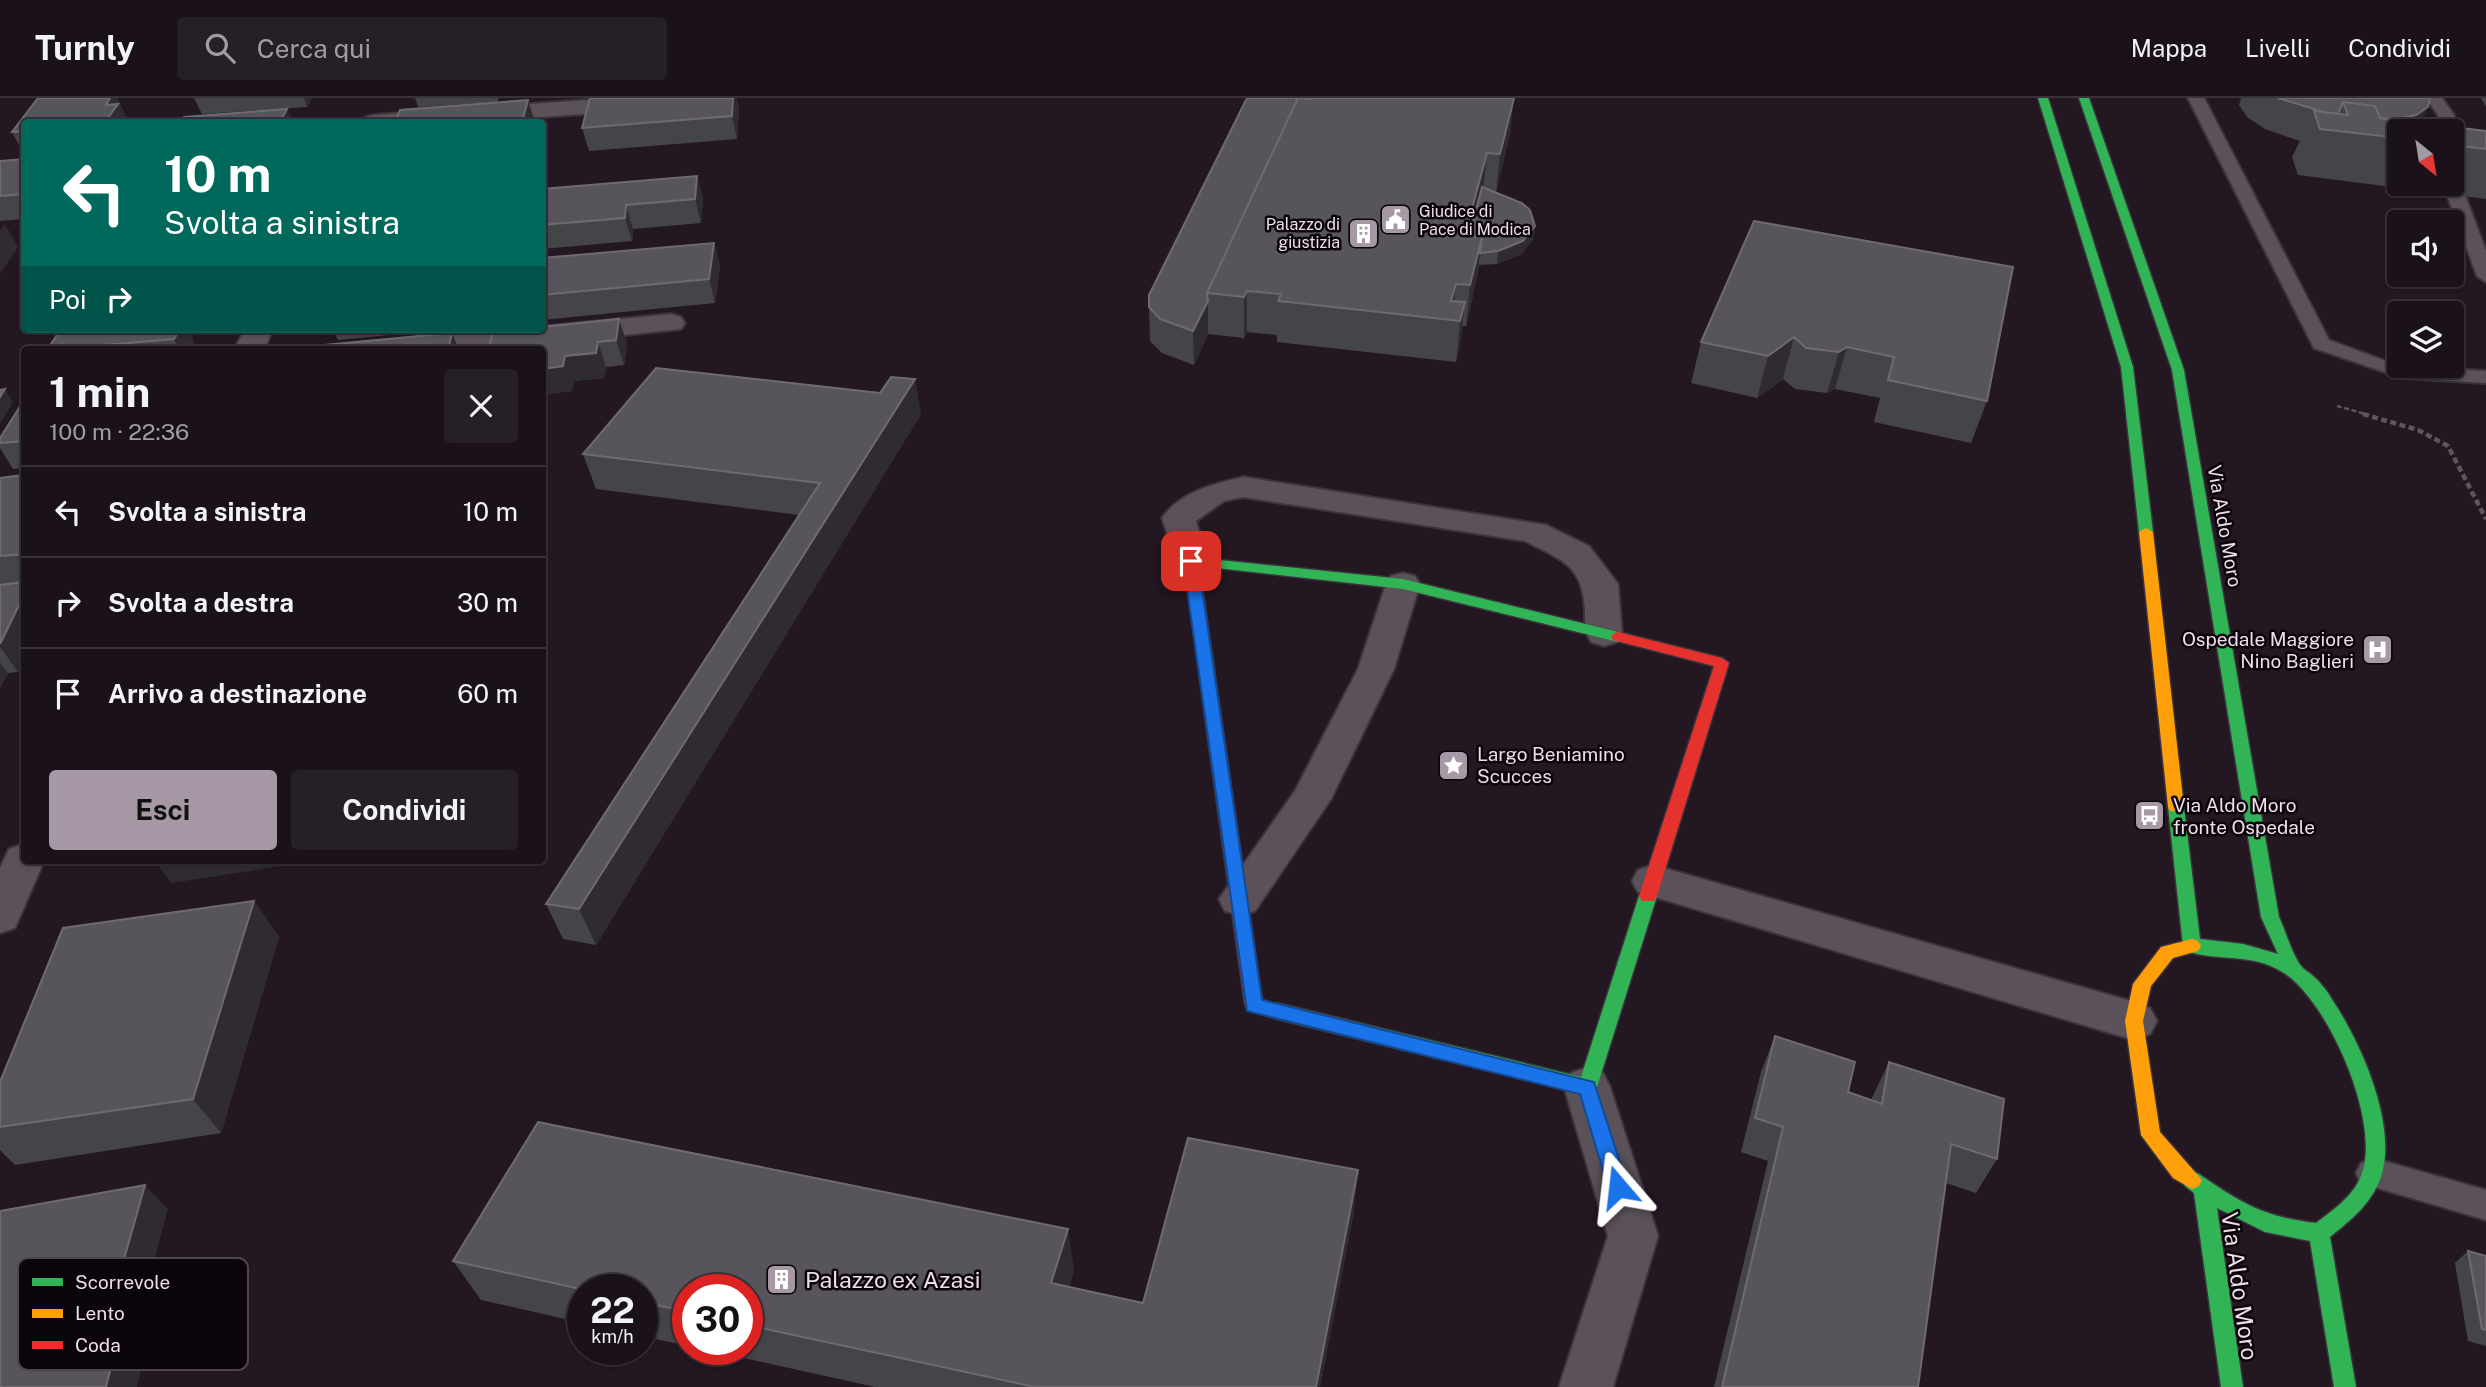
<!DOCTYPE html>
<html lang="it">
<head>
<meta charset="utf-8">
<style>
  :root { --surface:#1a111a; --page:#271f27; --text:#f1f3f6; --muted:#9f9da2; --line:#383139; --accent:#a798a5 }
  body { margin:0; font-family:"Public Sans",sans-serif; background:var(--page); color:var(--text); height:100vh; display:flex; flex-direction:column; font-size:26px; white-space:nowrap }
  * { box-sizing:border-box; margin:0 }
  p { font-size:23px; color:var(--muted) }
  .icon { flex:none; width:38px; height:38px; fill:none; stroke:currentColor; stroke-width:2; stroke-linecap:round; stroke-linejoin:round }
  .map { position:relative; flex:1; overflow:hidden }
  .panel { position:absolute; left:21px; top:248px; width:525px; height:518px; display:flex; flex-direction:column; background:var(--surface); border-radius:7px; box-shadow:0 2px 5px #0004,0 0 0 2px var(--line) }
  .panel>* { flex:none }
  .top-card { position:absolute; left:21px; top:21px; width:525px; height:214px; border-radius:7px; box-shadow:0 2px 5px #0004,0 0 0 2px var(--line); background:#00695c; color:#fff; overflow:hidden }
  .needle { width:46px; rotate:150deg }
  .fabs { position:absolute; left:2387px; top:21px; display:grid; gap:14px }
  .fabs a { display:grid; place-items:center; width:77px; height:77px; border-radius:7px; background:var(--surface); box-shadow:0 2px 5px #0004,0 0 0 2px var(--line); font-size:35px }
  .speed { position:absolute; left:567px; top:1176px; display:flex; gap:14px; font-size:35px; font-weight:700; text-align:center }
  .speed>* { display:grid; place-content:center; width:91px; height:91px; border-radius:50%; background:var(--surface); box-shadow:0 2px 5px #0004,0 0 0 2px var(--line); line-height:1 }
  .speed small { font-size:18px; font-weight:400 }
  .speed .limit { border:10px solid #d22; background:#fff; color:#111 }
  .pin { position:absolute; display:grid; place-items:center; width:60px; height:60px; color:#fff; margin:-30px; border-radius:14px; box-shadow:0 4px 10px #0006 }
  .me { position:absolute; width:77px; margin:-38px; rotate:343deg; stroke-linejoin:round; filter:drop-shadow(0 0 5px #0008) }
  .turn { display:flex; align-items:center; gap:24px; height:147px; padding:0 28px; font-size:32px }
  .turn .icon { width:91px; height:91px; stroke-width:2.5 }
  .turn b { display:block; font-size:49px; line-height:60px }
  .then { display:flex; align-items:center; height:66px; padding:0 28px; background:#0003; gap:14px; font-size:26px }
  .round { display:grid; place-items:center; flex:none; width:74px; height:74px; border-radius:7px; background:var(--page) }
  .headline { display:flex; align-items:center; justify-content:space-between; height:119px; padding:0 28px }
  h1 { font-size:42px; font-weight:700; line-height:52px }
  .button { display:flex; gap:14px; margin-top:auto; padding:14px 28px }
  .button a { flex:1; height:80px; border-radius:7px; background:var(--accent); color:#111; font-size:28px; font-weight:700; line-height:80px; text-align:center }
  .button a+a { background:var(--page); color:var(--text) }
  ul { padding:0; list-style:none }
  li { display:flex; align-items:center; gap:21px; height:91px; padding:0 28px; border-top:2px solid var(--line) }
  li div { flex:1 }
  li b { display:block; font-size:26px }
  li em { font-style:normal }
  header { display:flex; align-items:center; gap:42px; box-sizing:border-box; height:98px; padding:0 35px; background:var(--surface); border-bottom:2px solid var(--line) }
  header strong { font-size:33px }
  nav { display:flex; gap:38px; margin-inline-start:auto; font-size:24px }
  .search { width:490px; height:63px; background:var(--page); display:flex; align-items:center; gap:18px; box-sizing:border-box; padding:0 24px; border-radius:7px; color:var(--muted); font-size:26px }
  .map>svg:first-child { display:block }
</style>
</head>
<body>
<header>
<strong>Turnly</strong>
<div class="search"><svg class="icon" aria-label="search" viewBox="0 0 24 24"><circle cx="10" cy="10" r="6"/><path d="M15 15l6 6"/></svg>Cerca qui</div>
<nav><a>Mappa</a><a>Livelli</a><a>Condividi</a></nav>
</header>
<div class="map">
<svg width="2486" height="1289" viewBox="0 0 2486 1289">
  <rect width="100%" height="100%" fill="#231722"/>
  <g fill="none" stroke-linecap="round" stroke-linejoin="round">
    <defs>
      <path id="lane" d="M2188,0H2204L2329,242L2399,268L2486,273V285L2402,280L2314,250Z
        M2426,0H2442L2454,17L2457,33L2455,36L2441,33L2438,17Z
        M2456,92L2465,97L2486,153V184L2477,178L2447,97Z
        M2373,1060L2486,1092V1122L2361,1085L2356,1075L2361,1065Z"/>
      <path id="street" d="M616,0H728L724,5L716,7L468,24H362L366,19L374,17Z
        M671,216L681,219L685,225L681,231L484,252H380L385,246L395,243Z
        M245,231H273L264,252H234Z
        M1243,379L1546,427L1589,448L1618,486L1622,536L1617,544L1604,548L1591,544C1585,534 1585,525 1585,513C1583,467 1562,462 1525,443L1243,399L1224,403L1196,423L1208,463L1203,471L1191,474L1179,471L1162,420C1181,393 1214,386 1243,379Z
        M1403,475L1415,478L1420,486L1394,571L1331,701L1255,813L1240,817L1225,813L1219,801L1295,693L1358,571L1386,486L1391,478Z
        M24,746V763H44L15,830L0,835V770L9,751Z
        M1653,767L2134,904L2150,910L2157,923L2150,936L2134,942L1638,794L1632,783L1638,772Z
        M1587,969L1603,975L1610,989L1658,1138L1613,1289H1559L1608,1138L1564,989L1571,975Z"/>
      <path id="fast" d="M2038,0H2048L2133,269L2153,434L2146,438L2139,434L2121,269Z
        M2079,0H2089L2184,272L2279,819C2286,834 2291,854 2301,868C2304,872 2309,874 2313,878C2321,885 2328,894 2333,903C2361,945 2398,1028 2381,1079C2372,1105 2351,1122 2330,1139L2356,1289H2334L2310,1143L2265,1134L2217,1110L2243,1289H2221L2194,1095L2185,1088L2182,1082L2185,1076L2192,1073L2199,1076C2241,1105 2264,1119 2316,1125C2332,1113 2352,1099 2360,1080C2384,1029 2329,904 2284,875C2252,854 2218,864 2186,853L2183,848L2168,709L2170,705H2182L2184,709L2200,841L2243,846L2278,856L2261,819L2172,272Z
        M1191,459L1403,481L1618,534L1625,539L1618,544L1403,491L1199,468L1225,647L1217,653L1209,647L1184,463Z
        M1648,791L1654,793L1657,798L1597,989L1594,995L1587,997L1277,921L1271,918L1268,913L1271,908L1277,905L1581,979L1639,798L1642,793Z"/>
      <path id="slow" d="M2146,430L2153,434L2184,709L2182,713H2170L2168,709L2139,434Z
        M2192,841L2198,843L2201,848L2198,853L2173,860L2151,888L2143,923L2160,1034L2202,1082L2199,1088L2192,1091L2173,1080L2141,1037L2125,923L2133,886L2161,849Z"/>
      <path id="jam" d="M1618,534L1722,560L1729,565L1657,798L1654,803H1642L1639,798L1714,568L1613,542L1611,539L1613,536Z
        M1217,641L1225,647L1262,902L1283,908L1286,913L1283,918L1277,921L1248,912L1245,907L1209,647Z"/>
    </defs>
    <use href="#lane" stroke="#3c333c" stroke-width="4"/>
    <use href="#street" stroke="#3c333c" stroke-width="4"/>
    <use href="#fast" stroke="#3c333c" stroke-width="3"/>
    <use href="#slow" stroke="#3c333c" stroke-width="3"/>
    <use href="#jam" stroke="#3c333c" stroke-width="3"/>
    <path stroke="#5e555d" stroke-width="2.5" stroke-dasharray="5 2.5" stroke-linecap="butt" d="M2337,308L2369,317"/>
    <path stroke="#5e555d" stroke-width="4.5" stroke-dasharray="6 3.5" stroke-linecap="butt" d="M2363,316L2418,332L2448,348L2486,421"/>
    <use href="#lane" fill="#5b5159" fill-rule="evenodd"/>
    <use href="#street" fill="#5b5159" fill-rule="evenodd"/>
    <use href="#fast" fill="#30b455" fill-rule="evenodd"/>
    <use href="#slow" fill="#ff9f0a" fill-rule="evenodd"/>
    <use href="#jam" fill="#e5322d" fill-rule="evenodd"/>
  </g>
  <path fill="#454549" fill-rule="evenodd" d="M38,0H117L125,17L124,18L24,24V57L12,34Z
    M194,0H312L307,9L202,16Z
    M415,0H499L497,4L418,9Z
    M2241,0H2430L2420,25L2486,33V101L2298,77L2292,59L2300,43L2265,31L2247,19L2239,7ZM2399,33H2452V86H2399Z
    M2481,0H2486V9Z
    M739,9L737,41L589,53L582,30Z
    M1511,31L1496,95L1533,141L1522,156L1497,166L1479,167L1477,179L1466,228H1462L1460,246L1456,264L1277,244V237L1247,234L1244,240L1208,236L1194,267L1162,255L1150,243L1149,209Z
    M24,61V121L0,123V63Z
    M697,78L703,101L701,125L633,131L632,143L542,151V91Z
    M1754,123L1987,303L1971,345L1874,324L1880,300L1835,291L1827,295L1795,291L1783,281L1757,300L1691,285L1701,244Z
    M714,145L720,168L715,205L542,222V160Z
    M619,221L627,246L624,267L606,269L604,280L574,283L572,293L546,296L545,300H542V252Z
    M61,231L192,241L196,250L195,252H47Z
    M333,231H450L338,242Z
    M880,295L921,316L596,847L563,841L546,806L799,417L596,391L583,356Z
    M24,302V370L13,371L0,350V340Z
    M24,377V560L18,574L8,575L0,590V380Z
    M254,803L279,839L221,1035L15,1067L0,1052V984Z
    M1775,938L1848,994L1871,1002L1889,964L1997,1061L1976,1095L1946,1085L1918,1289H1714L1768,1063L1741,1054L1761,974Z
    M1354,1113L1320,1289H875L703,1251H747V1192H688V1248L642,1238V1192H583V1225L481,1202L453,1163L1074,1171L1069,1189L1143,1205Z
    M2468,1153L2486,1158V1248L2468,1243L2455,1165Z"/>
  <path fill="#302b32" d="M110,0H117L128,24H105L106,7Z
    M304,0H312L307,9Z
    M733,0H737L739,9L737,41L732,18Z
    M1514,0L1511,31L1496,95L1500,56Z
    M528,2L535,24H522Z
    M2428,9L2416,33L2394,22Z
    M287,11L293,24H280Z
    M1487,55L1483,94L1465,156L1467,129Z
    M697,78L703,101L701,125L695,101Z
    M626,107L633,131L632,143L625,120Z
    M5,126L18,149L0,176V132Z
    M1535,128L1533,141L1522,156L1497,166L1498,153Z
    M1482,139L1477,179L1466,228L1470,187Z
    M714,145L720,168L715,205L709,181Z
    M1456,186L1452,222L1451,203Z
    M1247,193V234L1244,240V199Z
    M1208,203V236L1194,267L1193,233Z
    M1465,204L1460,246L1456,264L1460,223Z
    M619,221L627,246L624,267L616,242Z
    M176,231H197L192,241L196,250L195,252H179L174,241Z
    M452,235L459,252H448Z
    M1794,239L1783,281L1757,300L1768,258Z
    M598,244L606,269L604,280L574,283L572,293L546,296L545,300L542,293V271L565,258Z
    M1847,249L1835,291L1827,295L1839,254Z
    M915,281L921,316L596,847L579,811Z
    M5,291L13,304L0,326V299Z
    M24,497V560L18,574L0,549V546Z
    M0,565L8,575L0,590Z
    M155,763H302V765L171,785Z
    M254,803L279,839L221,1035L193,1001Z
    M1358,1072L1354,1113L1320,1289H1316Z
    M145,1087L168,1111L142,1207L153,1218L137,1289H106L115,1193Z
    M1068,1131L1074,1171L1058,1224L1051,1185Z"/>
  <path fill="#57555b" stroke="#6f6a71" stroke-width="2" d="M38,0H110L106,7L118,6L105,24H24V33L12,34Z
    M590,0H733L732,18L582,30Z
    M1247,0H1311V1L1298,0L1207,195L1208,203L1193,233L1160,221L1149,209V197Z
    M1298,0L1311,1V0H1514L1500,56L1487,55L1467,129L1465,138L1482,139L1470,187L1456,186L1451,203L1465,204L1460,223L1278,203L1281,196L1247,193L1244,199L1207,195Z
    M2278,0H2430L2428,9L2416,17L2394,22L2380,20L2375,8L2343,4L2338,16L2324,14Z
    M528,2L522,24H395L400,12Z
    M2343,4L2375,8L2380,20L2486,33V51L2452,47V33H2399V40L2320,31L2314,13L2348,17Z
    M287,11L280,24H181L184,19Z
    M24,61V96L0,98V63Z
    M697,78L695,101L626,107L625,120L542,127V91Z
    M1482,89L1522,105L1530,112L1535,128L1523,143L1498,153L1480,155L1482,139L1469,138Z
    M1754,123L2013,169L1987,303L1888,282L1894,259L1847,249L1839,254L1806,250L1794,239L1768,258L1701,244Z
    M714,145L709,181L542,197V160Z
    M619,221L616,242L598,244L596,255L565,258L563,268L542,271V252H488L493,234L522,231H542V229Z
    M61,231H180L174,241L47,252Z
    M452,235L448,252H313L314,248Z
    M656,270L880,295L891,279L915,281L579,811L546,806L820,385L583,356Z
    M5,291L0,299V292Z
    M24,302V343L0,345V340Z
    M24,377V456L0,458V380Z
    M24,484V497L0,546V487Z
    M254,803L193,1001L0,1029V984L63,830Z
    M1775,938L1855,964L1848,994L1882,1006L1889,964L2004,1001L1997,1061L1951,1046L1918,1289H1722L1783,1029L1755,1020Z
    M538,1024L1068,1131L1051,1185L1143,1205L1188,1040L1358,1072L1316,1289H1035L747,1227V1192H688V1214L642,1204V1192H585L453,1163Z
    M145,1087L115,1193L129,1195L106,1289H0V1113Z
    M2468,1153L2486,1158V1232L2482,1231Z"/>
  <path fill="#1a73e8" stroke="#114b97" stroke-width="2" d="M1191,458L1198,463L1262,902L1594,984L1628,1089L1625,1095L1618,1098L1611,1095L1608,1089L1580,996L1247,913L1183,463Z"/>
  <defs>
    <symbol id="civic-square" viewBox="-11 -11 22 22"><rect x="-9" y="-9" width="18" height="18" rx="4" fill="#a798a5" stroke="#0b040a"/><path d="M-.6-6.5H3V-4.5H.6V-3L4-1V1h2V6H-6V1h2V-1L-.6-3ZM-1.2 2.5V6h2.4V2.5Z" fill="#fff"/></symbol>
    <symbol id="building-square" viewBox="-11 -11 22 22"><rect x="-9" y="-9" width="18" height="18" rx="4" fill="#a798a5" stroke="#0b040a"/><path d="M-4-6H4V6H1V3H-1V6H-4ZM-2.5-4.3h1.7v1.8h-1.7ZM.8-4.3h1.7v1.8H.8ZM-2.5-1h1.7V.8h-1.7ZM.8-1h1.7V.8H.8Z" fill="#fff"/></symbol>
    <symbol id="hospital-square" viewBox="-11 -11 22 22"><rect x="-9" y="-9" width="18" height="18" rx="4" fill="#a798a5" stroke="#0b040a"/><path d="M-5-5h3v3.5h4V-5h3V5h-3V1.5h-4V5h-3Z" fill="#fff"/></symbol>
    <symbol id="sight-square" viewBox="-11 -11 22 22"><rect x="-9" y="-9" width="18" height="18" rx="4" fill="#a798a5" stroke="#0b040a"/><path d="M0-6L1.8-2.2L6-1.7L2.9 1.2L3.7 5.4L0 3.3L-3.7 5.4L-2.9 1.2L-6-1.7L-1.8-2.2Z" fill="#fff"/></symbol>
    <symbol id="bus-square" viewBox="-11 -11 22 22"><rect x="-9" y="-9" width="18" height="18" rx="4" fill="#a798a5" stroke="#0b040a"/><path d="M-5-6H5V4H4V6H2V4H-2V6H-4V4H-5ZM-3.5-4V0h7V-4ZM-3.5 1.2v1.5H-2V1.2ZM2 1.2v1.5H3.5V1.2Z" fill="#fff"/></symbol>
  </defs>
  <g fill-rule="evenodd">
    <use href="#civic-square" x="1378" y="104" width="35" height="35"/>
    <use href="#building-square" x="1346" y="118" width="35" height="35"/>
    <use href="#hospital-square" x="2360" y="534" width="35" height="35"/>
    <use href="#sight-square" x="1436" y="650" width="35" height="35"/>
    <use href="#bus-square" x="2132" y="700" width="35" height="35"/>
    <use href="#building-square" x="764" y="1164" width="35" height="35"/>
  </g>
  <g text-anchor="middle" dominant-baseline="central" stroke-width="5" stroke-linejoin="round" paint-order="stroke">
    <g font-size="16" fill="#eedeeb" stroke="#0b040a" text-anchor="start">
      <text x="1419" y="113">Giudice di<tspan x="1419" dy="18">Pace di Modica</tspan></text>
      <text x="1340" y="126" text-anchor="end">Palazzo di<tspan x="1340" dy="18">giustizia</tspan></text>
    </g>
    <g font-size="19" fill="#eedeeb" stroke="#0b040a">
      <text transform="translate(2225 428) rotate(80)">Via Aldo Moro</text>
    </g>
    <g font-size="19" fill="#eedeeb" stroke="#0b040a" text-anchor="start">
      <text x="2354" y="541" text-anchor="end">Ospedale Maggiore<tspan x="2354" dy="22">Nino Baglieri</tspan></text>
      <text x="1477" y="656">Largo Beniamino<tspan x="1477" dy="22">Scucces</tspan></text>
      <text x="2173" y="707">Via Aldo Moro<tspan x="2173" dy="22">fronte Ospedale</tspan></text>
    </g>
    <g font-size="23" fill="#eedeeb" stroke="#0b040a" text-anchor="start">
      <text x="805" y="1181">Palazzo ex Azasi</text>
    </g>
    <g font-size="23" fill="#eedeeb" stroke="#0b040a">
      <text transform="translate(2240 1188) rotate(82)">Via Aldo Moro</text>
    </g>
  </g>
  <rect x="18" y="1160" width="230" height="112" rx="10" fill="#0b040a" stroke="#4f454e" stroke-width="2"/>
  <rect x="32" y="1180" width="31" height="8" fill="#30b455"/>
  <rect x="32" y="1211" width="31" height="9" fill="#ff9f0a"/>
  <rect x="32" y="1243" width="31" height="8" fill="#e5322d"/>
  <g font-size="19" fill="#eedeeb">
    <text x="75" y="1191">Scorrevole</text>
    <text x="75" y="1222">Lento</text>
    <text x="75" y="1254">Coda</text>
  </g>
</svg>
<div class="fabs">
<a><svg class="needle" viewBox="-14 -14 28 28"><path d="M0-13l5 13h-10z" fill="#e53935"/><path d="M0 13l5-13h-10z" fill="#9f9da2"/></svg></a>
<a><svg class="icon" aria-label="sound" viewBox="0 0 24 24"><path d="M4 9h4l5-4v14l-5-4H4zM17 9q2 3 0 6"/></svg></a>
<a><svg class="icon" aria-label="layers" viewBox="0 0 24 24"><path d="M12 4l9 5-9 5-9-5zM3 14l9 5 9-5"/></svg></a>
</div>
<div class="speed"><div>22<small>km/h</small></div><div class="limit">30</div></div>
<div class="pin" style="left:1191px;top:463px;background:#d93025"><svg class="icon" aria-label="arrive" viewBox="0 0 24 24"><path d="M6 21V4h12l-3 4 3 4H6"/></svg></div>
<svg class="me" style="left:1618px;top:1089px" viewBox="-20 -20 40 40"><path d="M0-17L14 15 0 8-14 15z" fill="#1a73e8" stroke="#fff" stroke-width="4"/></svg>
<div class="top-card">
<div class="turn"><svg class="icon" aria-label="left" viewBox="0 0 24 24"><path d="M17 20v-9H6M10 6l-5 5 5 5"/></svg><div><b>10 m</b>Svolta a sinistra</div></div>
<div class="then">Poi<svg class="icon" aria-label="right" viewBox="0 0 24 24"><path d="M7 20v-9h11M14 6l5 5-5 5"/></svg></div>
</div>
<section class="panel">
<div class="headline"><div><h1>1 min</h1><p>100 m · 22:36</p></div><a class="round"><svg class="icon" aria-label="close" viewBox="0 0 24 24"><path d="M6 6l12 12M18 6L6 18"/></svg></a></div>
<ul>
<li><svg class="icon" aria-label="left" viewBox="0 0 24 24"><path d="M17 20v-9H6M10 6l-5 5 5 5"/></svg><div><b>Svolta a sinistra</b></div><em>10 m</em></li>
<li><svg class="icon" aria-label="right" viewBox="0 0 24 24"><path d="M7 20v-9h11M14 6l5 5-5 5"/></svg><div><b>Svolta a destra</b></div><em>30 m</em></li>
<li><svg class="icon" aria-label="arrive" viewBox="0 0 24 24"><path d="M6 21V4h12l-3 4 3 4H6"/></svg><div><b>Arrivo a destinazione</b></div><em>60 m</em></li>
</ul>
<div class="button"><a>Esci</a><a>Condividi</a></div>
</section>
</div>
</body>
</html>
